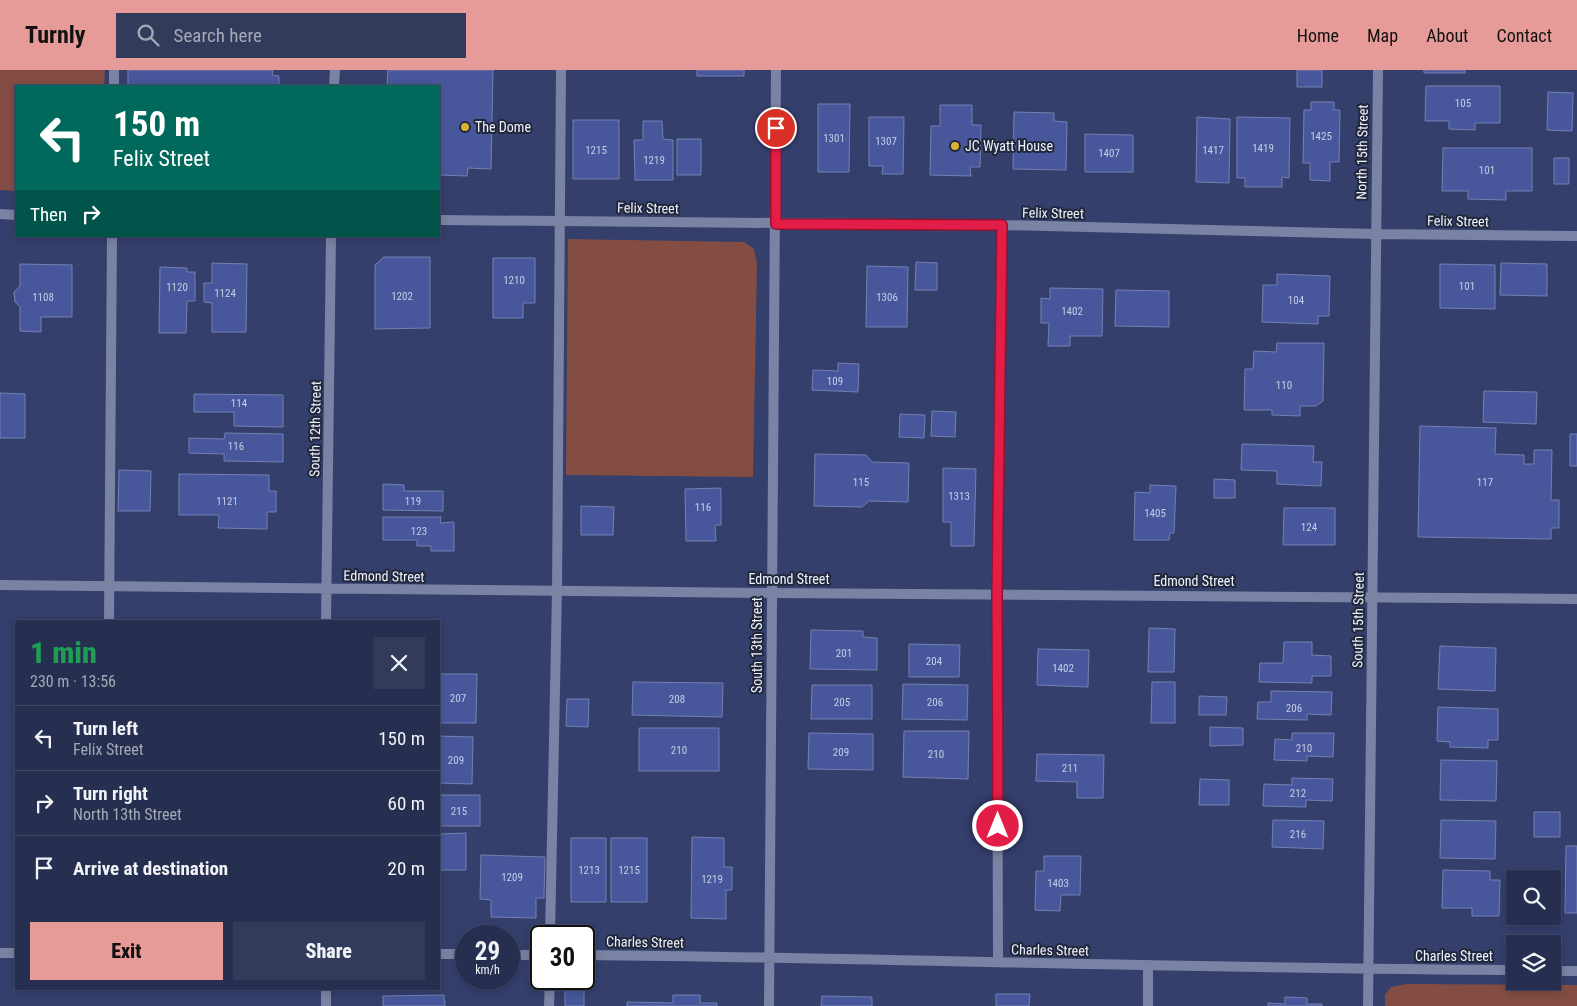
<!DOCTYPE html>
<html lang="en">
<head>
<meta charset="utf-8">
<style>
  :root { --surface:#272f51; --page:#333b5b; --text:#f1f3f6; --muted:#a4a9b7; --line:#434a68; --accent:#e69b98 }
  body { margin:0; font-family:"Roboto Condensed",sans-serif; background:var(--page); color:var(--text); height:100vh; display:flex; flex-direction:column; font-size:19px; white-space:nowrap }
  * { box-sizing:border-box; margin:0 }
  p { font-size:16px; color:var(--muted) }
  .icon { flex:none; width:28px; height:28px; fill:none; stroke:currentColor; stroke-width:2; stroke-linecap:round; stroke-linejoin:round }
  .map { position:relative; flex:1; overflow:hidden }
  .side { position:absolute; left:15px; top:550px; width:425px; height:370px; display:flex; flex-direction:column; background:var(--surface); border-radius:0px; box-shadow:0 2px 8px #0003,0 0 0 1px var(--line) }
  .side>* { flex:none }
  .hud { position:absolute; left:15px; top:15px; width:425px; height:152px; border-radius:0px; box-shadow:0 2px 8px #0003,0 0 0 1px var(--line); background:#00695c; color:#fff; overflow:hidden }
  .buttons { position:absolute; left:1506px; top:800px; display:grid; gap:10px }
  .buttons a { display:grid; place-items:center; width:55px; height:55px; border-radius:0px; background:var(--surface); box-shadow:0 2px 8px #0003,0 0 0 1px var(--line); font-size:25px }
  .speed { position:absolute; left:455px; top:855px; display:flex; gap:10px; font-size:25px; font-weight:700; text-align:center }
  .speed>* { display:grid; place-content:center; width:65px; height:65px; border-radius:50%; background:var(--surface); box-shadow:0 2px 8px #0003,0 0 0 1px var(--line); line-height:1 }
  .speed small { font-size:12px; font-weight:400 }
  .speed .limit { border:2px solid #111; border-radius:8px; background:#fff; color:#111 }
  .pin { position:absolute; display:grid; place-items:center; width:42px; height:42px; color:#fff; margin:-21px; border:2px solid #fff; border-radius:50%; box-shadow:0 1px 5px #0007 }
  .me { position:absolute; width:55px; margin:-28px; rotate:0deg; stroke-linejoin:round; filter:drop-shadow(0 0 4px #0008) }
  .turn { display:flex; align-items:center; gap:18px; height:105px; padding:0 15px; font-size:22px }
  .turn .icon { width:65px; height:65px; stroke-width:2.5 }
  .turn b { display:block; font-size:35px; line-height:42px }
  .then { display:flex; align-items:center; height:48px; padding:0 15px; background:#0003; gap:10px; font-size:19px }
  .round { display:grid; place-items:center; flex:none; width:52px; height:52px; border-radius:0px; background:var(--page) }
  .head { display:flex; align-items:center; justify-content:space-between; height:85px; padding:0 15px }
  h1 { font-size:30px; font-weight:800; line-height:38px; color:#1e9e55 }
  .button { display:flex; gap:10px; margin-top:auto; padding:10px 15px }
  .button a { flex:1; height:58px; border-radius:0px; background:var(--accent); color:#111; font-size:20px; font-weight:800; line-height:58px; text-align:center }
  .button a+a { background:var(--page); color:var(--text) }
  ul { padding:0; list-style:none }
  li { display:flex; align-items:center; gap:15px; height:65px; padding:0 15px; border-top:1px solid var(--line) }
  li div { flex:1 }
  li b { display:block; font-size:19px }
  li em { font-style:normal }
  header { display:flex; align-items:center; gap:30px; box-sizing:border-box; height:70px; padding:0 25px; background:var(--accent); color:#111 }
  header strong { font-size:24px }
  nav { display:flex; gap:28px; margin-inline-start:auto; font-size:18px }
  .search { width:350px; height:45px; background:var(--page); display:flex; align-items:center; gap:12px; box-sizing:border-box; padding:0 18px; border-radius:0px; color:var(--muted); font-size:19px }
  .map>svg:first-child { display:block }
</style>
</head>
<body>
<header>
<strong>Turnly</strong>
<div class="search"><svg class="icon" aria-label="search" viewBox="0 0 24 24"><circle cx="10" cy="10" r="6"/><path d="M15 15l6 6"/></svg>Search here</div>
<nav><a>Home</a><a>Map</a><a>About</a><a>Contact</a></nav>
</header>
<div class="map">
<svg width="1577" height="936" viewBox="0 0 1577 936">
  <rect width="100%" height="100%" fill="#343f6c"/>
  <path fill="#834d43" d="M0,0H105L104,16H16V121L0,120Z
    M568,169L744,172L754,179L757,194L753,407L566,405Z
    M1407,914L1577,915V936H1385V925L1391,917Z"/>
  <path fill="#48579b" stroke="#7381b2" d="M128,0H273L272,5L279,6V16H128Z
    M388,0H493L491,99L468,98L467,106L439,105V16H387Z
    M697,0H744V6H697Z
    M1297,0H1322V17H1297Z
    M1424,0H1465V3H1424Z
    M1426,16H1500V53H1475V60L1449,59V51H1425Z
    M1548,22L1573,23L1572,61L1547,60Z
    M1311,32H1334V40H1340L1339,92H1330V111L1310,110V93H1303L1304,40H1311Z
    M818,34H850L849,102H818Z
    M940,35H972V55H981L980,97H970L971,106L930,105L931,56H940Z
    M1014,42L1054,43V51L1067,52L1066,100L1013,99Z
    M869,47H904L903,104H882L883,96H869Z
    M1197,47L1230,49L1229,113L1196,112Z
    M1237,47L1290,48L1289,108L1282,107V117H1245V108H1237Z
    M573,50H619V109H573Z
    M643,51H662L663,69L673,70V110H635L634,70H643Z
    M1085,64L1133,65V102H1085Z
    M677,69H701V105H677Z
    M1443,78H1532V121H1506V130L1468,129V121H1442Z
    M1554,88H1569V114H1554Z
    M384,187H430V258L375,259V195Z
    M493,188H535V233H523V248H493Z
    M916,192L937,193V220H915Z
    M212,193L247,194L246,262H212V233L204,232V213H212Z
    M1501,193L1547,194V226L1500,225Z
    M20,194L72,195V247H41V262L20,261V237L15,232L14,222L20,216Z
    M1440,194L1495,195V239L1440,238Z
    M867,196L908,197L907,257H866Z
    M160,197L187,198V202H195V231H187L186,263H159Z
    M1277,204L1330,206L1329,246H1318V254L1262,252L1263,215H1277Z
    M1050,218L1103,219L1102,266H1070V276H1048L1049,253H1041V228L1050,229Z
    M1116,220L1169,221V257L1115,256Z
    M1277,273H1324L1323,331L1316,336H1300V346L1272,345V340H1244L1245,299H1253L1254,281L1276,282Z
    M838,293L859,294L858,322L812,320L813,300L838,301Z
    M1484,321L1537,322L1536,354L1483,352Z
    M0,323L25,324V368H0Z
    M194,324L283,325V357L234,356V342H194Z
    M932,341L956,342L955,367L931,366Z
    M900,344L925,345L924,368L899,367Z
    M1420,356L1496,358L1495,384L1524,385V394H1534V380H1552L1551,430H1559V458H1551V469L1418,467Z
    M225,363L283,364V392L224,391V384L189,383V368L224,369Z
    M1570,364H1577V396H1570Z
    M1242,374L1314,376L1313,392H1322L1321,416L1277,414V401L1241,400Z
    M815,384L866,385L872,392L909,393L908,432L869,431L862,437L814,436Z
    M943,398L976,399L974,476H951V452H943Z
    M119,400L151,401L150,441H118Z
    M179,404L269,405V421H276V442H267V459L218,458L219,445H179Z
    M1214,409L1235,410V428H1214Z
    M383,414L404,415V421H443V441L383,440Z
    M1150,415L1176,416L1174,463H1170L1169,470H1134L1135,422L1150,423Z
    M721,418V455H715L716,471H686L685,419Z
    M581,436L614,437L613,465H581Z
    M1284,438H1335V475H1283Z
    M383,447H441L440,453L454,452V481H431V476H417V470H383Z
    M1149,558L1175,559L1174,602H1148Z
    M811,560L863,561V567L877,568V600L810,599Z
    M1284,572H1312V585L1331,586V606H1312V613L1259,612L1260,593H1283Z
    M909,574L960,575L959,607H909Z
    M1440,576L1496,578L1495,621L1438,619Z
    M1038,579L1089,580L1088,617L1037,615Z
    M439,604H477L476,653H439Z
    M633,612L723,613L722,647L632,645Z
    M1152,612H1175V653H1151Z
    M903,614L968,615L967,650L902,649Z
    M812,615H872V649H811Z
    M1271,621L1332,622L1331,645L1307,644V650L1257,649L1258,632H1271Z
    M1199,626L1227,627L1226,645H1199Z
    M567,629H589L588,657L566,656Z
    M1438,637L1498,639V670H1488V678L1450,677V672L1437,671Z
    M1210,657L1243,658V675L1210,676Z
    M639,658H719V701H639Z
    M904,661H969L968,709L903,707Z
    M809,663L873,664V700L808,699Z
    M1292,663H1334L1333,687L1307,686V691L1274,690L1275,669L1292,670Z
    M439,666L473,667L472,714L439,713Z
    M1037,684L1104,685L1103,728H1077V712L1036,711Z
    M1441,690L1497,691L1496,731L1440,730Z
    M1292,708L1333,709L1332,731L1306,730V737L1263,736L1264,714L1292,715Z
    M1200,709L1229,710V735H1199Z
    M439,725H480V756H439Z
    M1534,742H1560V767H1534Z
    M1273,750L1324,751L1323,779L1272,777Z
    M1441,750L1496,751L1495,789L1440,788Z
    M466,763V800H439V764Z
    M692,767L724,768V797H732V820H726V849L691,848Z
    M571,768H606V832H571Z
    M611,768H647V832H611Z
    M1566,776H1577V843H1565Z
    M481,785L545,787L544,828H536V848L491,847V830L480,829Z
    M1044,786H1081L1080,825H1061L1060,841L1035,840L1036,801H1044Z
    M1443,800L1490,801V810H1500L1499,846H1472V838H1442Z
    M565,919H584V936H565Z
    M996,924H1030L1029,936H996Z
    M444,925L445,936H383V926Z
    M673,925H700V933H717V936H627V932L673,933Z
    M822,926L872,927V936H821Z
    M1285,927L1307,928V934H1322V936H1268V933L1285,934Z"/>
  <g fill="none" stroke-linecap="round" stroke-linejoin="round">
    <path stroke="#7a83a3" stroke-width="10" d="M114,16V0
      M109,551L112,166
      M550,866L557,521L561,0
      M1148,895V936
      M549,936L550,909"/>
    <path stroke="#7a83a3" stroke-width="10" d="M439,150L1002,155L1375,164L1577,166
      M0,883H16
      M439,884H466
      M509,885H541
      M584,885C894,888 1205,899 1515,900
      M998,892L997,524L1002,155
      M1552,901H1577
      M769,936L776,0
      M1368,936L1378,0"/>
    <path stroke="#7a83a3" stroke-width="10" d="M334,16L335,0
      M0,144L16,145
      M0,515L771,523L1577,529
      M326,551L331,166
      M326,936V919"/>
  </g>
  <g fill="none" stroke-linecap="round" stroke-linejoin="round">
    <defs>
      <path id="route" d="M776,58V154L1002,155L997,524L998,756"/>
    </defs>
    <use href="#route" stroke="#92132f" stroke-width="12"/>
    <use href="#route" stroke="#e11d48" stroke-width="9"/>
  </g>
  <g fill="#d9b334" stroke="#22283c" stroke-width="2">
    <circle cx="465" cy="57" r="5"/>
    <circle cx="955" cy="76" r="5"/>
  </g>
  <g text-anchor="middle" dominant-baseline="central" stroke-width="4" stroke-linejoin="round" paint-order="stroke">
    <g font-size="11" fill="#c5cce5">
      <text x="1463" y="33">105</text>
      <text x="1321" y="66">1425</text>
      <text x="834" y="68">1301</text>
      <text x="886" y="71">1307</text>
      <text x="1263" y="78">1419</text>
      <text x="596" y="80">1215</text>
      <text x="1213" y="80">1417</text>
      <text x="1109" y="83">1407</text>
      <text x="654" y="90">1219</text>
      <text x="1487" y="100">101</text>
      <text x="514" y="210">1210</text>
      <text x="1467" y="216">101</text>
      <text x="177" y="217">1120</text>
      <text x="225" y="223">1124</text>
      <text x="402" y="226">1202</text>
      <text x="43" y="227">1108</text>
      <text x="887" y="227">1306</text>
      <text x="1296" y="230">104</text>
      <text x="1072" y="241">1402</text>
      <text x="835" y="311">109</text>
      <text x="1284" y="315">110</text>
      <text x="239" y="333">114</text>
      <text x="236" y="376">116</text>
      <text x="861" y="412">115</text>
      <text x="1485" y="412">117</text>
      <text x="959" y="426">1313</text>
      <text x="227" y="431">1121</text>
      <text x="413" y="431">119</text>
      <text x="703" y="437">116</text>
      <text x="1155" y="443">1405</text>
      <text x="1309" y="457">124</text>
      <text x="419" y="461">123</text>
      <text x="844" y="583">201</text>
      <text x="934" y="591">204</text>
      <text x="1063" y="598">1402</text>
      <text x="458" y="628">207</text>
      <text x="677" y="629">208</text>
      <text x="842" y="632">205</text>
      <text x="935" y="632">206</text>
      <text x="1294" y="638">206</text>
      <text x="1304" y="678">210</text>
      <text x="679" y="680">210</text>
      <text x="841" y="682">209</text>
      <text x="936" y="684">210</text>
      <text x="456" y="690">209</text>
      <text x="1070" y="698">211</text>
      <text x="1298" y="723">212</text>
      <text x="459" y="741">215</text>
      <text x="1298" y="764">216</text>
      <text x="589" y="800">1213</text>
      <text x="629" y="800">1215</text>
      <text x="512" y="807">1209</text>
      <text x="712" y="809">1219</text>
      <text x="1058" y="813">1403</text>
    </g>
    <g font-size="14" fill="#eff3fe" stroke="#22283c" text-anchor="start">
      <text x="475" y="57">The Dome</text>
      <text x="965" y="76">JC Wyatt House</text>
    </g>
    <g font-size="14" fill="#eff3fe" stroke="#22283c">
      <text transform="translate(1362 82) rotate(-89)">North 15th Street</text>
      <text transform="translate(648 138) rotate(1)">Felix Street</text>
      <text transform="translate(1053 143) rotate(1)">Felix Street</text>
      <text transform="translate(1458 151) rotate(1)">Felix Street</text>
      <text transform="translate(315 359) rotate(-89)">South 12th Street</text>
      <text transform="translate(384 506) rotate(1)">Edmond Street</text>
      <text x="789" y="509">Edmond Street</text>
      <text x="1194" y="511">Edmond Street</text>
      <text transform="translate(1358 550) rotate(-89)">South 15th Street</text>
      <text transform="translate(757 575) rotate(-90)">South 13th Street</text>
      <text transform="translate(645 872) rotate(1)">Charles Street</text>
      <text transform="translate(1050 880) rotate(1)">Charles Street</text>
      <text x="1454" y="886">Charles Street</text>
    </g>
  </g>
</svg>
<div class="buttons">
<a><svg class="icon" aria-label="search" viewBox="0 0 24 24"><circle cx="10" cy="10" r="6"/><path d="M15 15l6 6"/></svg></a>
<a><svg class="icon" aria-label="layers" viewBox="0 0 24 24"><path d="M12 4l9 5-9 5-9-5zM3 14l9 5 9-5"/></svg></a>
</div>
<div class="speed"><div>29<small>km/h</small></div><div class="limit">30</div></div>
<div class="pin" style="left:776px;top:58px;background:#d93025"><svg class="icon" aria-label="arrive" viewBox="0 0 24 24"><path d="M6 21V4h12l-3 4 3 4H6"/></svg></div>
<svg class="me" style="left:998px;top:756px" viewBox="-20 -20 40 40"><circle r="17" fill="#e11d48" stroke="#fff" stroke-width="3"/><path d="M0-11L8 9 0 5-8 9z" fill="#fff"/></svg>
<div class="hud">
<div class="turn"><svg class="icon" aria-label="left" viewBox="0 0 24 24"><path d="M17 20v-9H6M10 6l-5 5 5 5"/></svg><div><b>150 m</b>Felix Street</div></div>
<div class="then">Then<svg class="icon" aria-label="right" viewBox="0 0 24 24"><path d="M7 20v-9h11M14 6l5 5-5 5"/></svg></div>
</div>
<section class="side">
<div class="head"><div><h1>1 min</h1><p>230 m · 13:56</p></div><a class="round"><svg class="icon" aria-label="close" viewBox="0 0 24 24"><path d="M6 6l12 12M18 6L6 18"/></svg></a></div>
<ul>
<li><svg class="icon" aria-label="left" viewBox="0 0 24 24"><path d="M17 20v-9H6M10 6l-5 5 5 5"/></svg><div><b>Turn left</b><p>Felix Street</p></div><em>150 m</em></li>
<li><svg class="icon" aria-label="right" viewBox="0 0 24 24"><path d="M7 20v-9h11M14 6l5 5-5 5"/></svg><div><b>Turn right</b><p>North 13th Street</p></div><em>60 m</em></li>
<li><svg class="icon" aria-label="arrive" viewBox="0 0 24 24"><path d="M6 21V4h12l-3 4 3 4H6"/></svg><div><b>Arrive at destination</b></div><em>20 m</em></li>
</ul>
<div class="button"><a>Exit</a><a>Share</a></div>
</section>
</div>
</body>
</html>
